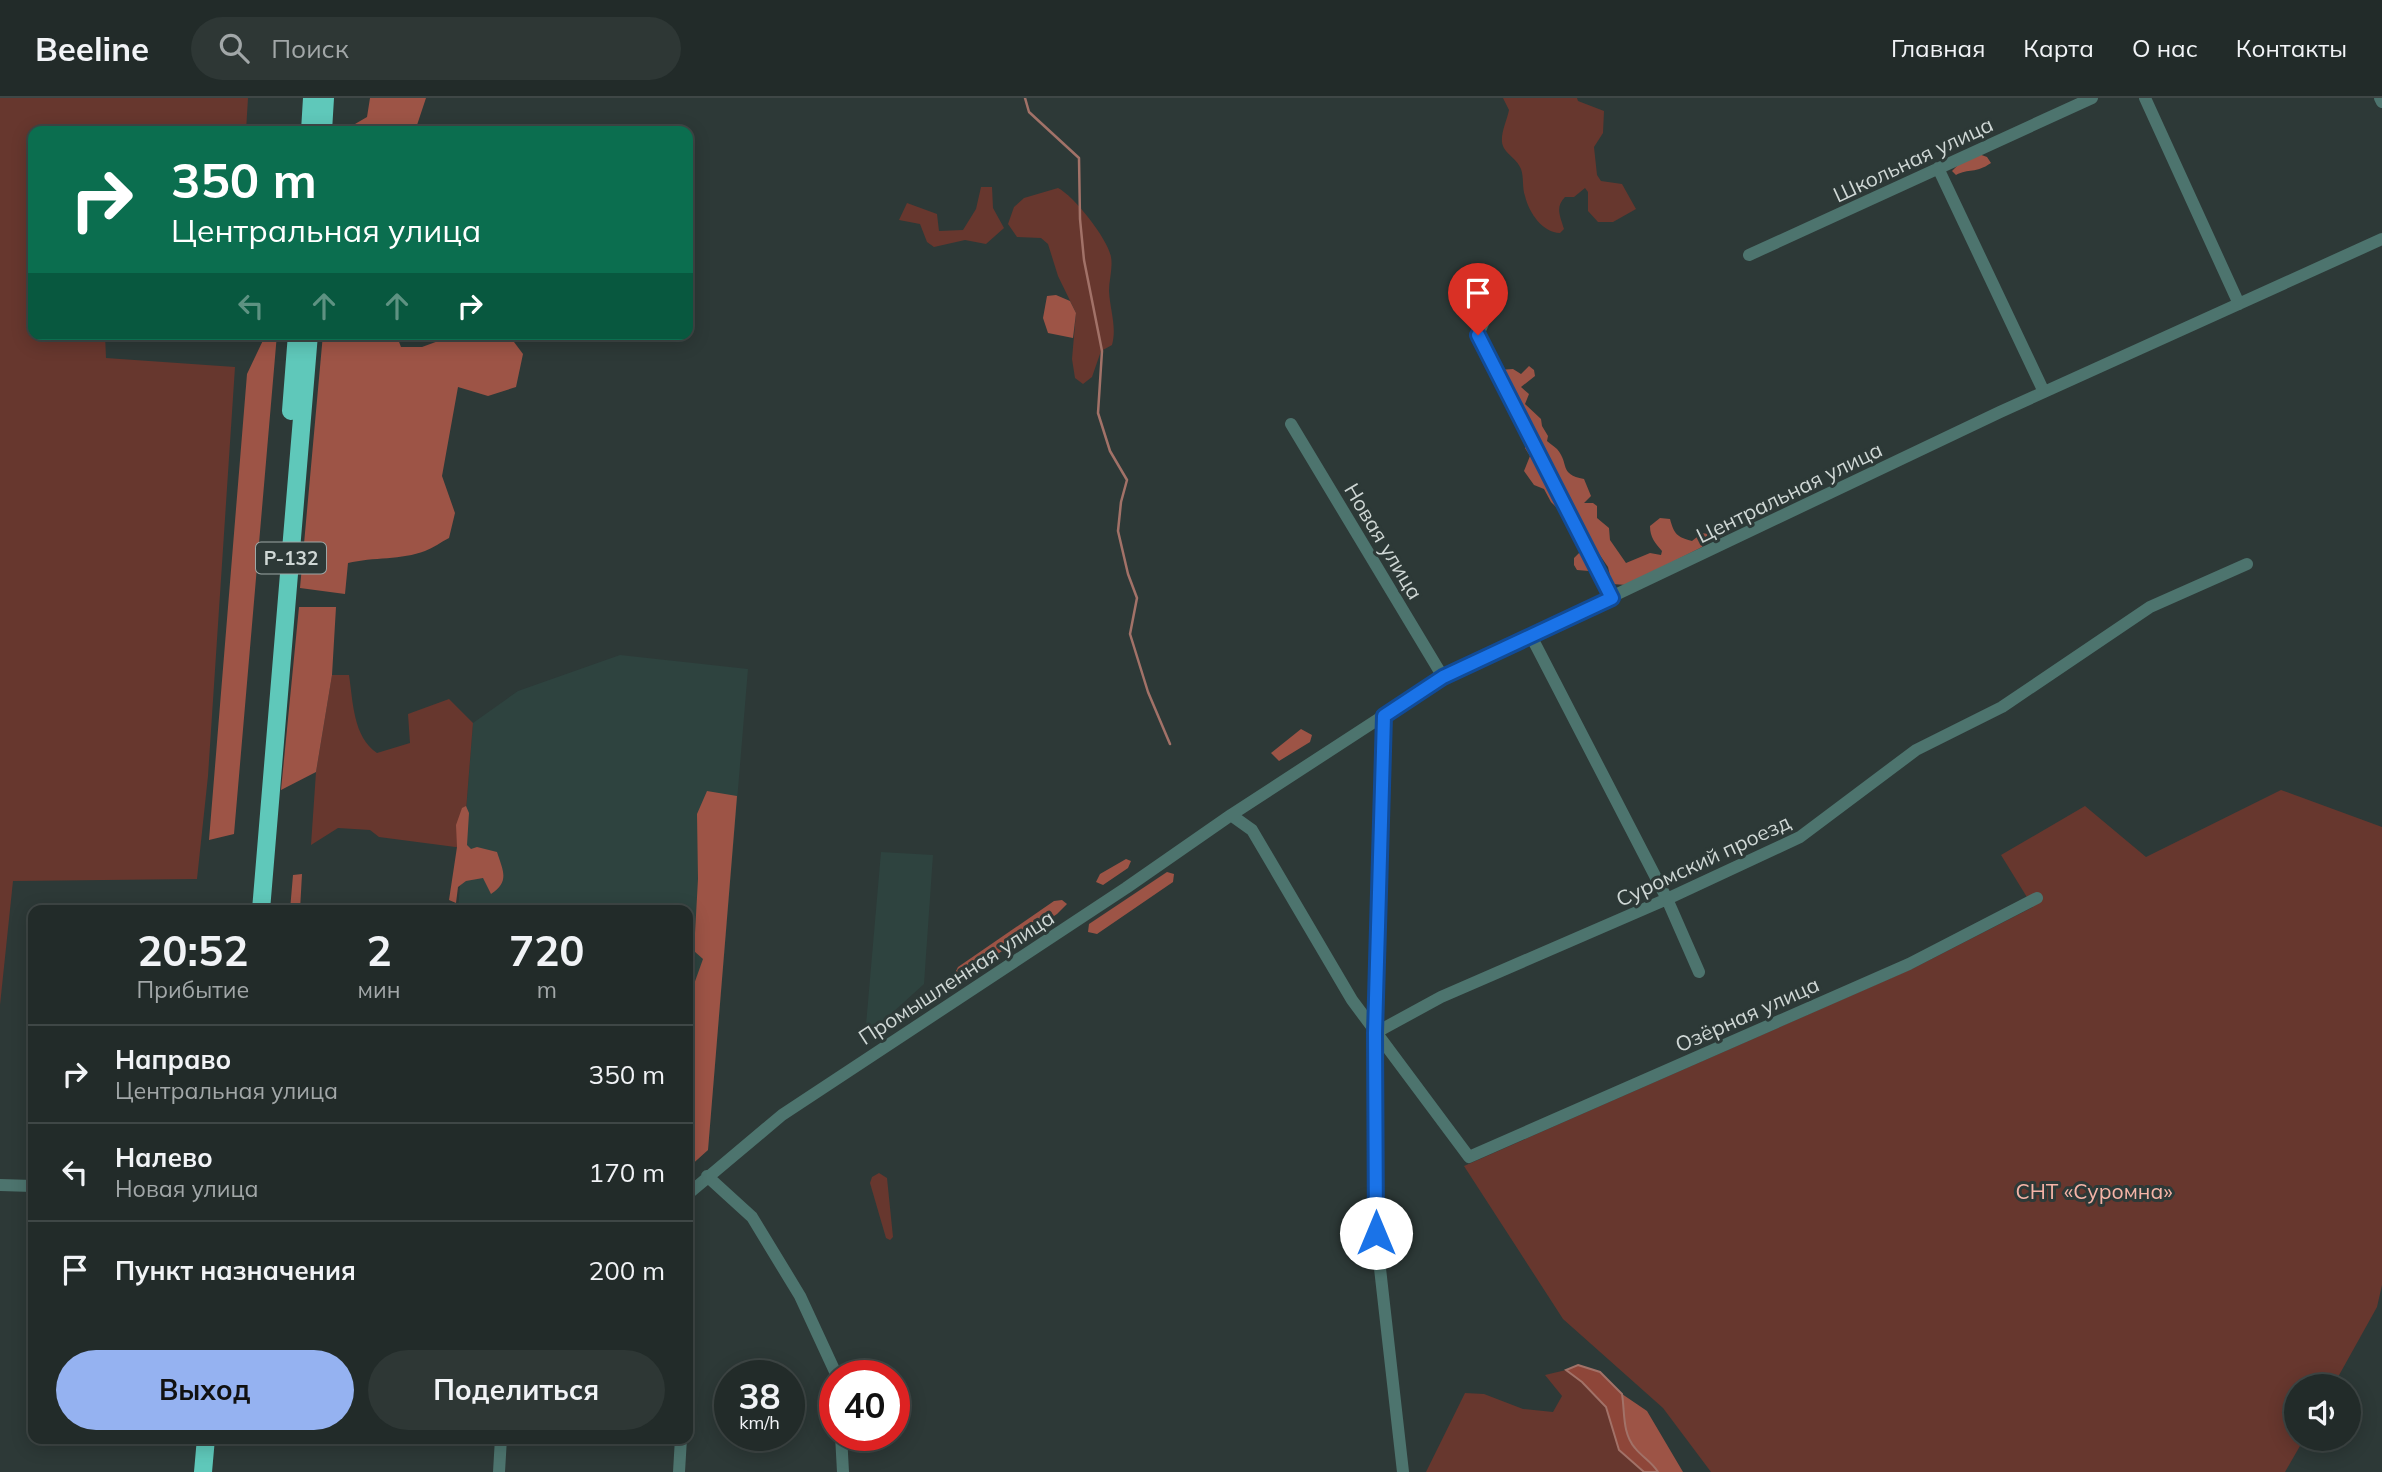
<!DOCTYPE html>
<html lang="ru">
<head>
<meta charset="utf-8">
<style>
  :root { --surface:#222b29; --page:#2e3735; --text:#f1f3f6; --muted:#a2a7a8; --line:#3f4746; --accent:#95b2f1 }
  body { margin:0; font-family:Mulish,sans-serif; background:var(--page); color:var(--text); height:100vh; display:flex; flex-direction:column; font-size:26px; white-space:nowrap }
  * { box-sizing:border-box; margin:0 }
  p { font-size:23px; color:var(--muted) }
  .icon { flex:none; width:38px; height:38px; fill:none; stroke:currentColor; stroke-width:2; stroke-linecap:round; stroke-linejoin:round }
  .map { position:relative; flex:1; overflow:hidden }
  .side { position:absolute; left:28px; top:807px; width:665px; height:539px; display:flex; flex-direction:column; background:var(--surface); border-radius:14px; box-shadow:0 4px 18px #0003,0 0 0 2px var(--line) }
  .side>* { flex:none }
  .banner { position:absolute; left:28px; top:28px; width:665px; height:214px; border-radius:14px; box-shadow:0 4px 18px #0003,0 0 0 2px var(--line); background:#0b6e4f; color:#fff; overflow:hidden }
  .tools { position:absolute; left:2284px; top:1276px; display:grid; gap:14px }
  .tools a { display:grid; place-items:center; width:77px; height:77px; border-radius:50%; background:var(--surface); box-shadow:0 4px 18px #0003,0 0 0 2px var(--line); font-size:35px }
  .speed { position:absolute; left:714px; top:1262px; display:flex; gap:14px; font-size:35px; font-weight:700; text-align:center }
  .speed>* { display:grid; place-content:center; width:91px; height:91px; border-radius:50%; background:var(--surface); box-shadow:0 4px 18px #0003,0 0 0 2px var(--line); line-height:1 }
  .speed small { font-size:18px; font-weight:400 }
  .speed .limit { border:10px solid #d22; background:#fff; color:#111 }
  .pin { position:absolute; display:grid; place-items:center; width:60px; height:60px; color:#fff; margin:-72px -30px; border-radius:50% 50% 50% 0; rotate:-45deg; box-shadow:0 0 7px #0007 }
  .pin .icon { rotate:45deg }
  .me { position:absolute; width:77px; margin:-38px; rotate:0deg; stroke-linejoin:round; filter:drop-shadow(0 0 5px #0008) }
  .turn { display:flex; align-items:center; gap:24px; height:147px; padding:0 28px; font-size:32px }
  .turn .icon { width:91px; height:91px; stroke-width:2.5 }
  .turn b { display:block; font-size:49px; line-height:60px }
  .lanes { display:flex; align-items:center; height:66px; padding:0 28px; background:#0003; justify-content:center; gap:35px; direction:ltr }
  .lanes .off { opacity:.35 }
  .eta { display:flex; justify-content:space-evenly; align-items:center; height:119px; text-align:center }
  .eta b { font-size:42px; font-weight:700; line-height:49px }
  .primary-button { display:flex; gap:14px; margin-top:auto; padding:14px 28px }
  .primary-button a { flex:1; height:80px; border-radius:42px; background:var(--accent); color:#111; font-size:28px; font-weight:700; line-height:80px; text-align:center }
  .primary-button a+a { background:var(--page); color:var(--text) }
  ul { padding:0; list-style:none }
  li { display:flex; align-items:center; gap:21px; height:98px; padding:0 28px; border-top:2px solid var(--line) }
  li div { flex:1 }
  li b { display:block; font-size:26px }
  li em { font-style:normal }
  header { display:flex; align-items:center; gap:42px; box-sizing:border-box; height:98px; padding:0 35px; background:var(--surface); border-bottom:2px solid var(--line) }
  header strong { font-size:33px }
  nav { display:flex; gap:38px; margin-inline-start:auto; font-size:24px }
  .search { width:490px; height:63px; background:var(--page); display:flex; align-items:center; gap:18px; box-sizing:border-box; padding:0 24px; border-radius:38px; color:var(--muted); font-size:26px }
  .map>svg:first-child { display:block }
</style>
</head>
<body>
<header>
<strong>Beeline</strong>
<div class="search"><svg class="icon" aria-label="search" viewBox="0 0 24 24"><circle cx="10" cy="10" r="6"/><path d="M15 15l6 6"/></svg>Поиск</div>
<nav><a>Главная</a><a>Карта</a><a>О нас</a><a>Контакты</a></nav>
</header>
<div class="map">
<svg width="2382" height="1374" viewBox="0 0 2382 1374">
  <rect width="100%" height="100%" fill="#2d3937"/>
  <path fill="#2e433f" d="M620,557L748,571L708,1052L688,1070V812H458L473,625L518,593Z
    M881,754L933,757L924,886L882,924L873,928L866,927Z"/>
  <path fill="#67372e" d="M0,0H248L246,33H33V236H105L106,260L235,269L208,678L197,781L13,783L0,907Z
    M1503,0H1577L1578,3L1604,13L1603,35L1594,49L1597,77L1601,83L1622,86L1636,111L1613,124H1598L1588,113V94L1585,90L1574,99H1565C1555,109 1560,118 1564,131L1560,135C1543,135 1529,115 1525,98C1522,90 1524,79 1521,71C1517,60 1503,55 1502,44C1501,34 1507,22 1509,12Z
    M981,89H992L993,110L1004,130L986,146L965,142L934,149L927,144L920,126L899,122L907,105L937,116L939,133L963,132L976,111Z
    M1058,90C1074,98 1108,141 1111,159C1113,170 1109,182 1109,193C1110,212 1117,229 1112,247L1101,253L1092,279L1083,286L1075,280L1072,261L1076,215L1058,178L1048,146L1041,140L1017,139L1008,126L1014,109L1024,100Z
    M332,577H349C353,603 353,639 377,655L410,645L408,616L449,601L473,625L463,750L379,739L370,732L338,730L311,747L316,674Z
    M2281,692L2382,729V1187L2377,1209L2333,1288H2296V1340L2304,1341L2285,1374H1711L1663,1310L1563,1221L1464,1068L1916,869L2033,809L2001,757L2085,708L2146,759Z
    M879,1075L887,1080L893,1139L890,1142L886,1140L870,1085L872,1079Z
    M1566,1272L1582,1284L1606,1309L1619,1352L1644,1374H1426L1465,1295L1484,1296L1523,1311L1553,1314L1562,1298L1545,1277Z"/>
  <path fill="#9d5446" d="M370,0H426L415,33H352L355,26L367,19Z
    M1976,55L1987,59L1991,65C1975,76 1969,70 1956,77L1952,73L1963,62Z
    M1056,197L1070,203L1076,215L1073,240L1048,235L1043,220L1047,198Z
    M266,236H277L234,736L209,742L247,276Z
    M323,236H396L401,249H422L452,238L508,236L523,256L516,289L488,298L458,289L442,378L455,415L449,440C441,444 433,450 425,453C402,462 373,459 348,465L345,496L300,490Z
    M1529,268L1534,272L1535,278L1521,289L1529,296L1525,306L1541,321L1542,328L1548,338L1547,343C1550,346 1554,348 1557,351C1570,366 1558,376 1584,381L1591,398L1584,405H1593L1597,408V420L1609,430L1610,442L1626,465L1650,455L1661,457L1662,453C1655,445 1650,439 1650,428L1660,420L1670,421C1674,436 1677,439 1692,443L1702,435L1708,436L1702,449L1627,487L1612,486L1608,469L1586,437L1498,272L1513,271L1521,276Z
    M1526,345L1598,481L1589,473L1577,472L1574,467V460L1581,453L1575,439L1567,430L1563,416L1551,404L1544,391L1534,387L1524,373L1530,358L1525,350Z
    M299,509H336L332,577L316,674L281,692Z
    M1301,631L1312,637L1310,644L1279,663L1271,655Z
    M707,693L737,698L708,1052L688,1070V903L703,861L694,853L698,781L697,716Z
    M466,708L469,715L467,747L471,751L477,749L497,754C503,773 510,783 491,796L483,780L466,783L458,789L456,805L449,802L457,749L456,727L462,710Z
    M1126,761L1131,763L1128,770L1103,787L1096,784L1100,776Z
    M1167,774L1174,776L1173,784L1097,836L1088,834L1089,826Z
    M302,776L300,812H290L293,777Z
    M1062,802L1067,806L1057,816L962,880L955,875L958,869L1054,803Z
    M1622,1296L1647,1313L1683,1374H1658C1652,1364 1642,1359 1635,1350C1622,1335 1625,1314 1622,1296Z"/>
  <path fill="#8e4639" stroke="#a27268" stroke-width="2" d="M1578,1267L1600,1274L1622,1296C1625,1314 1622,1335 1635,1350C1642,1359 1652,1364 1658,1374H1644L1619,1352L1606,1309L1582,1284L1566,1272Z"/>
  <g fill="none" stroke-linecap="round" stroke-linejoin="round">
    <path stroke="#a27268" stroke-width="2.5" d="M1025,0L1029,14L1079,60L1080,121L1084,162L1102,253L1098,315L1110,353L1127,382L1121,404L1118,433L1128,476L1137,500L1130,536L1148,594L1170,646"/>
    <path stroke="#4d746e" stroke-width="12" d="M2145,0L2239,206
      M2380,0L2382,4
      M1938,70L2044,294
      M1749,157L2092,0
      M1484,223L1478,237L1612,500
      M1291,326L1443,579
      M1531,538L1667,801L1699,874
      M1384,618L1375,935L1376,1135L1403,1374
      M1231,717L1252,732L1352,902L1469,1059L1909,866L2037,800
      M1375,935L1441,899L1667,801L1800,739L1916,652L2002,609L2150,509L2247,466
      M707,1078L752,1119L800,1198L837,1278
      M0,1087L33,1088
      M688,1096L782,1017L1126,790L1231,717L1443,579L2000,314L2382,141
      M841,1337L843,1374
      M499,1374L501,1340
      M679,1374L681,1340"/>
    <path stroke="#5fc8ba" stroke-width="18" d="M310,33L312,0
      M323,33L325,0
      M291,313L297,236
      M261,812L309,236
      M203,1374L206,1340"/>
  </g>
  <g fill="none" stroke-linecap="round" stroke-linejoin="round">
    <defs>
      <path id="route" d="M1376,1135L1375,935L1384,618L1443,579L1612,500L1478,237"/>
    </defs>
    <use href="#route" stroke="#114b97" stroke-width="18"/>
    <use href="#route" stroke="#1a73e8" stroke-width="12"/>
  </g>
  <g text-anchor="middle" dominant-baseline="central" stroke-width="6" stroke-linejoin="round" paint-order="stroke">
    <rect fill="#2d3937" stroke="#9ea8a6" stroke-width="2" x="256" y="444.5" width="70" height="31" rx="5"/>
    <g font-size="19" font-weight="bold" fill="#cfd7d5">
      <text x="291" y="460">Р-132</text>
    </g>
    <g font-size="21" fill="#cfd7d5" stroke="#2d3937">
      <text transform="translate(1913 61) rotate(-25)">Школьная улица</text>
      <text transform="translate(1789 394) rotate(-26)">Центральная улица</text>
      <text transform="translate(1384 443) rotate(59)">Новая улица</text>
      <text transform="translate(1703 762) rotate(-25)">Суромский проезд</text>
      <text transform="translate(956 879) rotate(-33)">Промышленная улица</text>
      <text transform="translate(1747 916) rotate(-24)">Озёрная улица</text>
    </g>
    <g font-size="21" fill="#f5b4a7" stroke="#2d3937">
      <text x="2094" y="1093">СНТ «Суромна»</text>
    </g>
  </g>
</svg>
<div class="tools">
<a><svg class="icon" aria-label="sound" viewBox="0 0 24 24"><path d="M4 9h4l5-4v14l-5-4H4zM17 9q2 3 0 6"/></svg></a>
</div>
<div class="speed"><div>38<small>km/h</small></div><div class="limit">40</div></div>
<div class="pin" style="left:1478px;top:237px;background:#d93025"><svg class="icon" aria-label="arrive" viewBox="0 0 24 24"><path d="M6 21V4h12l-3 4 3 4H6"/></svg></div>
<svg class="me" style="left:1376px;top:1135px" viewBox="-20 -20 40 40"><circle r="19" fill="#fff"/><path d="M0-13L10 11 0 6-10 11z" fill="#1a73e8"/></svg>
<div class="banner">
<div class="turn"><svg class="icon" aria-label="right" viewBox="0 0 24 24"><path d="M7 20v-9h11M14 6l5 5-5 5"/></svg><div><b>350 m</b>Центральная улица</div></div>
<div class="lanes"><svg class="icon off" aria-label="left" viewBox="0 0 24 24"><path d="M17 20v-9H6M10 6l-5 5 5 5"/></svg><svg class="icon off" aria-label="ahead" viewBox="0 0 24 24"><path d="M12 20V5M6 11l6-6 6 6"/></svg><svg class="icon off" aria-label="ahead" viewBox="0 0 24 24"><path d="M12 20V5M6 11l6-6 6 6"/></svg><svg class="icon" aria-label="right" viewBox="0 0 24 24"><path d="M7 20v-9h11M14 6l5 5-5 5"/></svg></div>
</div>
<section class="side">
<div class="eta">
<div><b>20:52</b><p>Прибытие</p></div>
<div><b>2</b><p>мин</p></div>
<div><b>720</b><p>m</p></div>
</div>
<ul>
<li><svg class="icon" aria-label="right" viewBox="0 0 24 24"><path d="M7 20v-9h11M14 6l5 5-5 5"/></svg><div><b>Направо</b><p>Центральная улица</p></div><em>350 m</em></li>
<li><svg class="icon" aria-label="left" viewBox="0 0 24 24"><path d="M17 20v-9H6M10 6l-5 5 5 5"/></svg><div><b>Налево</b><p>Новая улица</p></div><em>170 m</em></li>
<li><svg class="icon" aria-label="arrive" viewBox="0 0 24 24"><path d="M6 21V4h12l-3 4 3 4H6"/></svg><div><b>Пункт назначения</b></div><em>200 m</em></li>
</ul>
<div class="primary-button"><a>Выход</a><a>Поделиться</a></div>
</section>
</div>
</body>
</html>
